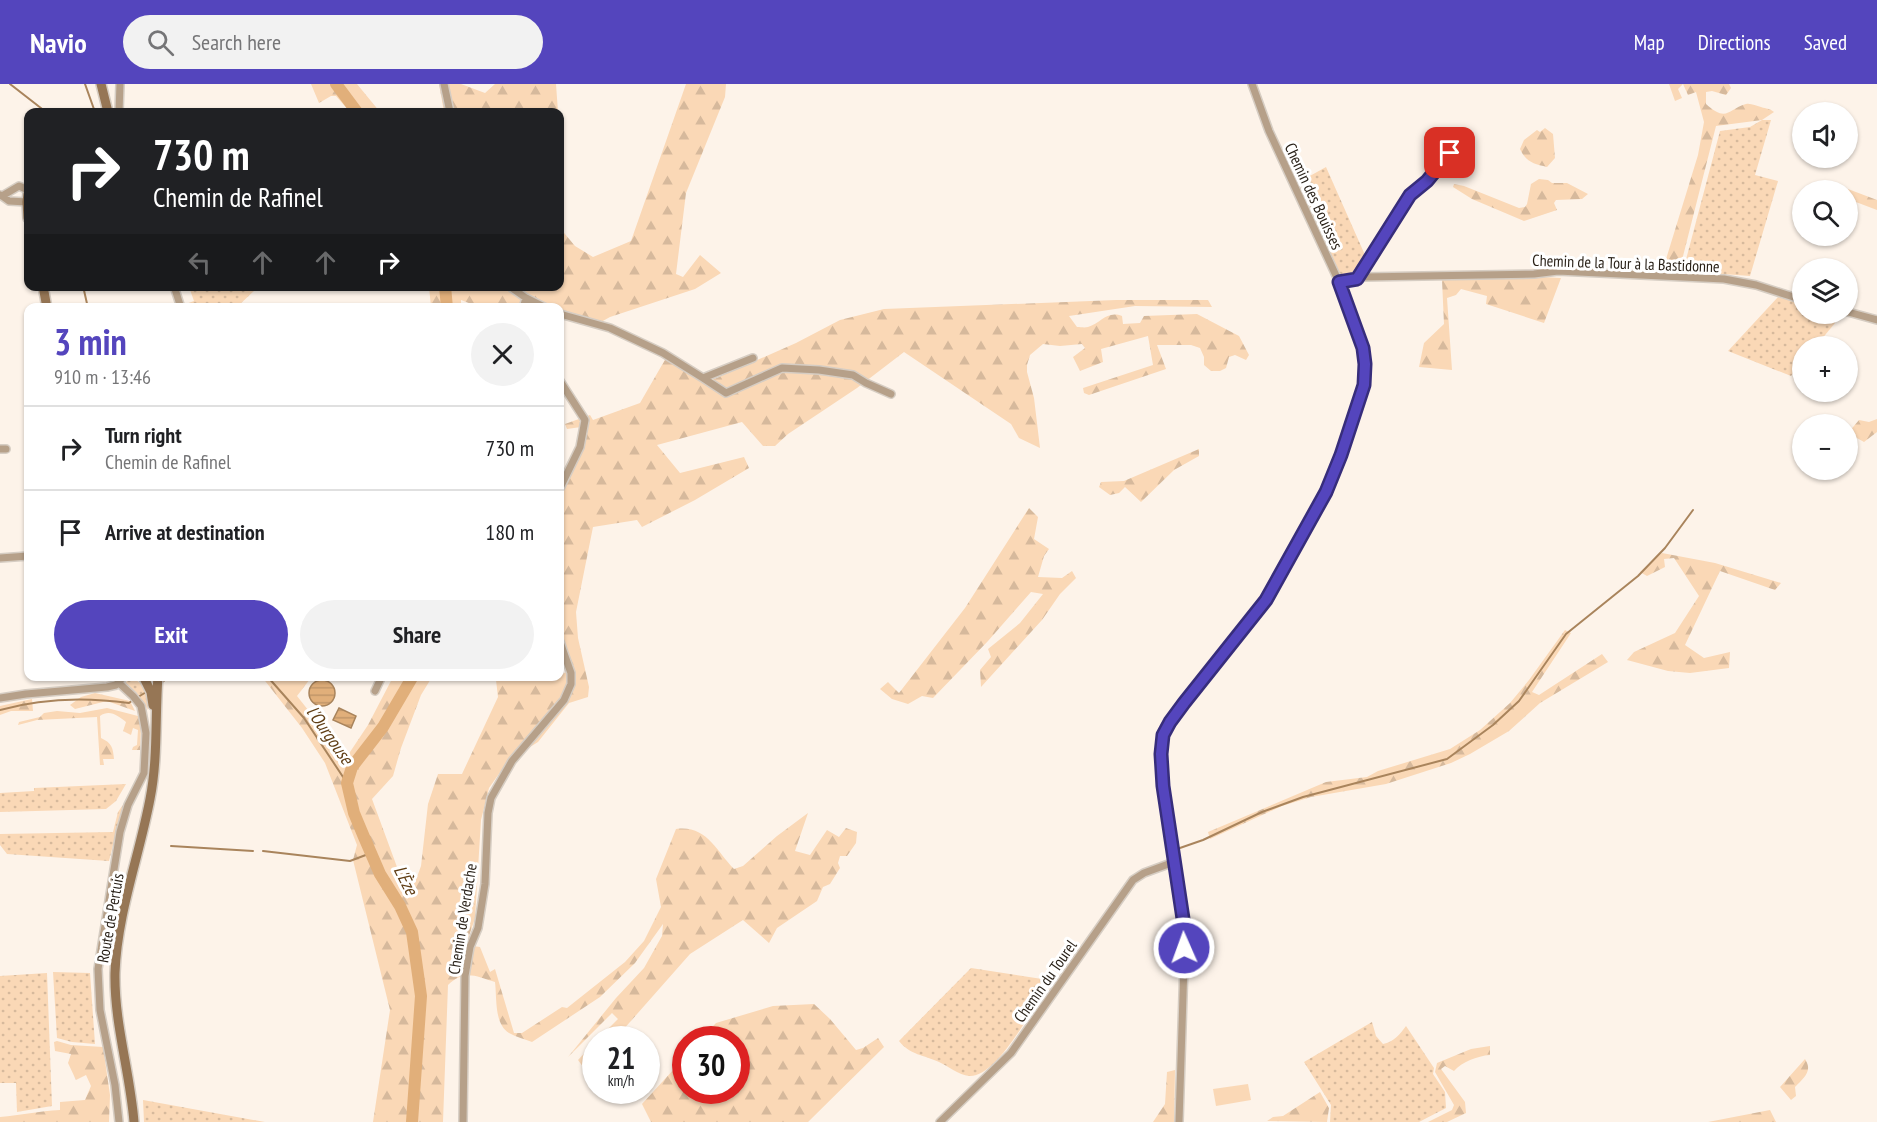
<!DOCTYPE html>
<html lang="en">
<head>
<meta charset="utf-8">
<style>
  :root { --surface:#fff; --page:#f2f2f2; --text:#202124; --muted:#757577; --line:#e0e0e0; --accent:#5445bd }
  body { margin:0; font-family:"PT Sans Narrow",sans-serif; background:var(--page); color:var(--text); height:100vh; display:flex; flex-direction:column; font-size:22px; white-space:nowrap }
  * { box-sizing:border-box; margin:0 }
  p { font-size:20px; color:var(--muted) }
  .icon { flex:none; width:33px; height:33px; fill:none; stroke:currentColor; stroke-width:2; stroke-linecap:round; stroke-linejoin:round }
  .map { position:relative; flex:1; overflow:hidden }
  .panel { position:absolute; left:24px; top:219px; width:540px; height:378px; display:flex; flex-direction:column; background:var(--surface); border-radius:12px; box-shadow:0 2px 4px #0004 }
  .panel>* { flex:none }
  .guide { position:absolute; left:24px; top:24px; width:540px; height:183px; border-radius:12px; box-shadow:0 2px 4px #0004; background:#202124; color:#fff; overflow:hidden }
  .tools { position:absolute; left:1792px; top:18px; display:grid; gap:12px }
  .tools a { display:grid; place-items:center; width:66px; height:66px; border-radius:50%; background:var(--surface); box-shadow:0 2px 4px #0004; font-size:30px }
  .speed { position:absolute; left:582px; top:942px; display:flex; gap:12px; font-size:30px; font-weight:700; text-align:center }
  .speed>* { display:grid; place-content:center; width:78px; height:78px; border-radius:50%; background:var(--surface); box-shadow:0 2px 4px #0004; line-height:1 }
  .speed small { font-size:15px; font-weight:400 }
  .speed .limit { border:9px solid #d22; background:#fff; color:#111 }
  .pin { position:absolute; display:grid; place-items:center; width:51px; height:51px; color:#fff; margin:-26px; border-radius:12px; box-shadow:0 3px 9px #0006 }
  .me { position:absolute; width:66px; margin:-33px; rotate:358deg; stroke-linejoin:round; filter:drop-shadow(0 0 4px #0008) }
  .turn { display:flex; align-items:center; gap:21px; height:126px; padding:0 30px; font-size:27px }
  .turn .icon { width:78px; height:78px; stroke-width:2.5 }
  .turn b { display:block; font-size:42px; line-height:51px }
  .lanes { display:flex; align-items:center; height:57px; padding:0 30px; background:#0003; justify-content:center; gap:30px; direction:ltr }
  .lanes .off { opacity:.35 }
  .round { display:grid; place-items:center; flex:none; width:63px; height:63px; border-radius:32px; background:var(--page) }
  .headline { display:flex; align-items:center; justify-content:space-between; height:102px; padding:0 30px }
  h1 { font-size:36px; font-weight:800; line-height:45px; color:var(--accent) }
  .primary-button { display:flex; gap:12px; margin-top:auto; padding:12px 30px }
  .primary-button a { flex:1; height:69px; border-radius:36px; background:var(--accent); color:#fff; font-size:24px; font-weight:800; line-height:69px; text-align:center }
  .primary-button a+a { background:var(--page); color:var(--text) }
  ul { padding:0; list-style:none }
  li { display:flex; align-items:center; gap:18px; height:84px; padding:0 30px; border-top:2px solid var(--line) }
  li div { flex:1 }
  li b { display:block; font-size:22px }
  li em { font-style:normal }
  header { display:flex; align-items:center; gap:36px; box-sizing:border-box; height:84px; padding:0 30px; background:var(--accent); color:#fff }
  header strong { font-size:28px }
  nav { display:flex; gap:33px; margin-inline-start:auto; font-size:21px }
  .search { width:420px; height:54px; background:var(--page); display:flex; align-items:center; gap:15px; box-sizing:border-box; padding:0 21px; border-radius:33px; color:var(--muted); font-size:22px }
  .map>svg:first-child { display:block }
</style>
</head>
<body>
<header>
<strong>Navio</strong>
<div class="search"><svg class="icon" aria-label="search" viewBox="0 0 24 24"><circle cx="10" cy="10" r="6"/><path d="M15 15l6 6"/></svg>Search here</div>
<nav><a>Map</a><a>Directions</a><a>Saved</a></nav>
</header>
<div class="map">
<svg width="1877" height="1038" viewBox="0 0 1877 1038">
  <defs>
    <pattern id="grass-dots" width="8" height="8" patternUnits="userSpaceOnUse" patternTransform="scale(1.5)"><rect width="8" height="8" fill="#fad8b6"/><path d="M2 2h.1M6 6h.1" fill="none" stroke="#d6b99c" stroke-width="1.8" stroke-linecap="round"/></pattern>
    <pattern id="forest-firs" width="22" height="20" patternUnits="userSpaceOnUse" patternTransform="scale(1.5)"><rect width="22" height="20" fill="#fad8b6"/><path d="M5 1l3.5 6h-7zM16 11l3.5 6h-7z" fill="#d6b99c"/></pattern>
    <pattern id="water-rules" width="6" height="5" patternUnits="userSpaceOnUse" patternTransform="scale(1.5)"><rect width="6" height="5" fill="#e1af7a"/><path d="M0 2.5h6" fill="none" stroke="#c19669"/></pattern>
  </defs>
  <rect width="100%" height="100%" fill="#fdf3e9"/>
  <path fill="url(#grass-dots)" d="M1762,36H1771L1755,91L1778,97L1750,192L1683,187L1720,47L1750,43Z
    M1326,83L1365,171C1360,186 1355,188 1341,192L1299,98Z
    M189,203H258L237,223L184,224L183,221L194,217Z
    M1778,213L1803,220V230H1834L1835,239L1816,262H1803V278L1791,292L1728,267Z
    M129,594C146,597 147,612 148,626L136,608L125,600Z
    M126,700L116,717L106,725L0,728V709L34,707V704Z
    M127,715L120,733L109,777L7,770L0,761V750L113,748L118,728Z
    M971,884L1042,895L1046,900L1045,907L1040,916C1026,934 995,994 969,992C959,991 948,982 939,978C924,971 910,971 899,957Z
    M53,888L90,889L95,960L72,958L57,954Z
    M47,889L52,1022L17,1028L16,999H0V892Z
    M1372,938L1376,952L1383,960C1394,958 1400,950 1406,942L1434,984L1433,990L1445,1008L1446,1024L1419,1038H1330L1331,1021L1304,978Z
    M143,1016L265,1038H144Z"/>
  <path fill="url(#forest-firs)" d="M311,0H357L380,28H350L336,12H331L319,19Z
    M439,0H461L485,9L495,0H556L558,28H444Z
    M686,0H726L725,13L686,109L676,190L683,193L700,171L721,189L695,205L610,233L601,238L560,228V224L479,223L461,216V223H431L429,203L560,202V144L575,162L593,173L631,157Z
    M1669,0H1729L1731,4L1726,11L1712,7L1706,8V20C1727,39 1728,25 1746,20C1751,19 1756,22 1761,23C1767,25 1769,24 1774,28L1762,36L1716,42L1679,188L1663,185L1698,71L1704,38L1696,8L1688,11L1683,0L1678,5L1682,14L1675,17Z
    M1545,44L1553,50L1555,74L1547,83C1534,80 1526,78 1520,65L1524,56L1537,46L1540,48Z
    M1539,95L1548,96L1552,99H1567L1588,110L1582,115L1556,116L1554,119L1557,126L1524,137L1472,115L1453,103L1454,100L1464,102L1519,124L1525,123L1527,120L1531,100Z
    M1848,105L1877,116V126L1848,115Z
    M1542,193L1561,194L1544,239L1486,220L1487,212L1461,205L1456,211L1447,214L1452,286L1419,283L1424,259L1444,240L1442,196Z
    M1116,216H1208L1212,223L1135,222L1069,232L1077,243C1081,243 1084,244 1088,243C1101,239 1107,226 1122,232L1123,240L1140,239L1144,232L1197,230L1239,252L1249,271L1246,276L1235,271L1229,273L1226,284L1220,287H1211L1204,281V273L1200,264L1191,261H1157L1166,285L1089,311L1084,309L1083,304L1153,281L1148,252L1101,265L1103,278L1080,287L1073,273L1085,264L1082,260L1060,262L1043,260L1030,271L1027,281V288L1034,314L1040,364L1019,354L1011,340L904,268L857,304L788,350L775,362H763L742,338L657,361L680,389L744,373L749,384L695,416L642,443L637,436L593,443L576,528L578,554L589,603L588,613L569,619L538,658L508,677L489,704L481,736L475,834L466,861L480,863L490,888L495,885L514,949H522L562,923L567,924L625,878L644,857L661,823L656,795L676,745C707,741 716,767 734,785L743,782L777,752L808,729L795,767L810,771L827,746L839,753L846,744L857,748L856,759L847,772H840L838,779L840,784L830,800L823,803L817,817L777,844L769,859L743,836L690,870L615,955H598L618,935L612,929L568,973L616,914L644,884L662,852L663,840L635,879L600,913L532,958C525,955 516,953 509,949C494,940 497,914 495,898C476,892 464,885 448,901L443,1038H373L390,926L353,776L357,761L325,679L302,644L262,593H308L310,595L297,612L346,674L368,641L393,593H432L421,611L401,664L393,692L372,715L397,783L409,793H417L421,782L428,720L438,690H462L498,613L496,596L524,597L560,592V591L573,585L560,552V393L580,354L581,343L567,345L565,340L590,331L593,336L640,319L666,274L712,296L796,259L840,236L884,225Z
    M1877,335V348L1864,358L1848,349L1859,336L1869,338Z
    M1199,365V372L1174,386L1141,418L1125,403L1119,409L1110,411L1099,403L1101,398L1124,397Z
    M1029,424L1038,433L1034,455L1049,465L1044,472L1038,493L1062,494L1072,487L1076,494L1060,510L1042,536L981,603L980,586L991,573L988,565L1020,539L1043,510L1031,508L988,557L933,614L922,612L908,620L892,615L880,605L888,598L899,609L965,524Z
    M1662,469L1715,479L1781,499L1775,506L1720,487L1685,561L1704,574L1730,568L1729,584L1690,589L1668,587L1627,576L1634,568L1675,549L1699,512L1674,474L1664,475L1665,483L1647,492L1640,488Z
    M1565,546L1571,549L1532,608L1539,611L1602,570L1608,578L1540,619L1509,647L1470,670L1451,679L1386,700L1311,713L1282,722L1210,755L1208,748L1326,698L1367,693L1378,687L1450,665L1480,646L1510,619L1529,596Z
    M95,609L130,617L135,627L107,617L75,625L70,621L81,613Z
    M32,615L33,627H11L0,631V622Z
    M107,624L138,632L141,643L140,666H132L133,663L137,661L138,646L133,644L131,651L123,647L126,638C118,632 110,625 100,632L101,654C112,659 113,664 114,675H103L104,681H100L97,633L37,636L18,641L19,638L40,633L44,629L57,627L80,629Z
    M814,920L830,935L856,966L863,964L878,954L884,963L808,1038H651L642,1020L685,973L686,1006H736V956L701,955L716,939L773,922Z
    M57,957L71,961L103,963L110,1011L109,1038H0V1033C21,1031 39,1027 60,1026V1018L85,1016L91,1002L86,991L76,996L68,979L71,970L55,967L54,958Z
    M595,958V978L586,987L578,976Z
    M1490,962V971C1477,972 1462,978 1454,987L1445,982L1441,985L1465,1018L1466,1029L1447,1038H1428L1452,1026L1454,1021L1435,988L1437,979L1471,965Z
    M1805,975C1813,987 1804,994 1795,1003L1796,1012L1791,1016L1780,1003Z
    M1175,986L1174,1038H1153L1165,1020L1167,988Z
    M1320,1008L1329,1024L1327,1038L1267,1037L1273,1033L1283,1032Z
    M1770,1026L1776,1038H1708Z"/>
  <path fill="#fad8b6" d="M1248,1000L1251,1016L1216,1022L1213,1005Z"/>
  <path fill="url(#water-rules)" stroke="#a9845c" stroke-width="1.5" d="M309 609a13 13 0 1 1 26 0a13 13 0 1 1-26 0Z
    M339,624L356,632L351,644L333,636Z"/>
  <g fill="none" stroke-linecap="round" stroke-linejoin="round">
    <path stroke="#a9845c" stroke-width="2" d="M10,0L46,28
      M85,0L95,28
      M83,202L88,224
      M267,592L304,634L347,699
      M161,599L170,592
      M138,613L148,607
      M0,626C42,614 86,613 129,619L133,616
      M171,762L253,767
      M1177,765L1203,756L1262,728L1303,713L1447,675L1493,641L1519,617L1566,550L1638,492L1665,464L1693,426
      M263,767L350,777L371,769"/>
    <path stroke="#e1af7a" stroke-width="12" d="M336,0L357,28
      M445,202L447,224
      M412,1038L421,912L412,848L400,822L380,790L364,753L354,729L347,699L352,683L383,643L413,592"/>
    <defs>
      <path id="minor" d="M444,0L450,28
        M119,28L120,0
        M0,111L2,112L19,102L28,106
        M2,112L9,117L27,118
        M1357,195L1410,111L1427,97L1454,64
        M1339,198L1364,193L1534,190L1558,187L1724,195L1756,201L1803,216
        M174,202L181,224
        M509,202L526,214L546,224
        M523,224L526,214
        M1848,228L1877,236
        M560,230L610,244L663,269L703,294L753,274
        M703,294L726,309L782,284L819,286L853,291L866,299L891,310
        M560,297L585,336L580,363L560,404
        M0,365H6
        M0,474L28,472
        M119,599L133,612L141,622L146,649L144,689L128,721L120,748L98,885L100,926L115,1001L119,1038
        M375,607L382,592
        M0,614L26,610L107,603L116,601L124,592
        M463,1038L465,892L470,863L478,844L485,800L488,729L491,714L512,677L564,616L571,600V589L560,558
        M940,1038L1011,969L1133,796L1144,789L1174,778
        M1179,1038L1185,848L1163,702L1161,670L1163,651L1170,637L1184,619L1252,536L1284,485L1326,408L1341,371L1356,327L1366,292L1363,264L1339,198L1269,47L1252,0"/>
      <path id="secondary" d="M101,0L108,28
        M28,110L27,118L28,134
        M43,202L47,224
        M143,592L151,608L153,621
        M134,1038C130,988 114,939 115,889C117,830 139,773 150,715C158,675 155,633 158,592"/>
    </defs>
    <use href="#minor" stroke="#d6cdc3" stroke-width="10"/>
    <use href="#secondary" stroke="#d6cdc3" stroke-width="12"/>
    <use href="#minor" stroke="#b6a089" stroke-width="7"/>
    <use href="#secondary" stroke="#967655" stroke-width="9"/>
  </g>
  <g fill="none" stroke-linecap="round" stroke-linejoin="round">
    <defs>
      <path id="route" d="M1184,864L1185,848L1163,702L1161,670L1163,651L1170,638L1184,619L1266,516L1326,408L1341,371L1364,301L1365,280L1363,264L1339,198L1357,195L1410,111L1427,97L1450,69"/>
    </defs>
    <use href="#route" stroke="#372d7b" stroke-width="15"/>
    <use href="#route" stroke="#5445bd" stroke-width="10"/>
  </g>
  <g text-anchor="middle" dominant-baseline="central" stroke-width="6" stroke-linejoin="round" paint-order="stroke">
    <g font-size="16" fill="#271f16" stroke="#fff">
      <text transform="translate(1314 112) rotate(65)">Chemin des Bouisses</text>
      <text transform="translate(1626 179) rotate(2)">Chemin de la Tour à la Bastidonne</text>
      <text transform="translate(110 834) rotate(-80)">Route de Pertuis</text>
      <text transform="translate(462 835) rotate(-81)">Chemin de Verdache</text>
      <text transform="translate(1045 897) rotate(-55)">Chemin du Tourel</text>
    </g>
    <g font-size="18" font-style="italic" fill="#603e15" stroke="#fff">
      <text transform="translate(330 651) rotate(55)">l'Ourgouse</text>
      <text transform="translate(406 796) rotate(63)">L'Èze</text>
    </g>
  </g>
</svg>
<div class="tools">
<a><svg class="icon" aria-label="sound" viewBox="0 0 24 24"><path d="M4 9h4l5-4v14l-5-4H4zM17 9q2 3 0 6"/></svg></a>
<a><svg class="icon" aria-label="search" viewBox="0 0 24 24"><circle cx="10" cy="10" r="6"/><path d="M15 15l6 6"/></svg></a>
<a><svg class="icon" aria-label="layers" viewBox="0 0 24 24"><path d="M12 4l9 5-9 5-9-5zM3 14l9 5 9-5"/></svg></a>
<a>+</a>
<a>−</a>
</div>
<div class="speed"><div>21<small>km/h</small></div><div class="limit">30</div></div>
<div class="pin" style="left:1450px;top:69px;background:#d93025"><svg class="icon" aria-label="arrive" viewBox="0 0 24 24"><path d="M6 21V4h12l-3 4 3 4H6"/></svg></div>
<svg class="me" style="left:1184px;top:864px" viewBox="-20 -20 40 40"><circle r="17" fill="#5445bd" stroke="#fff" stroke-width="3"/><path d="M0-11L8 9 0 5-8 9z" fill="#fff"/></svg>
<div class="guide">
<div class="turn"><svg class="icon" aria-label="right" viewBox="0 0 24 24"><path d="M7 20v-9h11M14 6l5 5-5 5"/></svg><div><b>730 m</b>Chemin de Rafinel</div></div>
<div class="lanes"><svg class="icon off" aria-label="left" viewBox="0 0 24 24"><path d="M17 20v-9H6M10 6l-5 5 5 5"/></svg><svg class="icon off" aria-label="ahead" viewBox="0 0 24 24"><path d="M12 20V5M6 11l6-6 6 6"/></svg><svg class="icon off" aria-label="ahead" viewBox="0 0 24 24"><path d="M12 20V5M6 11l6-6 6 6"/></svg><svg class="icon" aria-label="right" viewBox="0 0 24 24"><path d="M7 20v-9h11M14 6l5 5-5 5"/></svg></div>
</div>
<section class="panel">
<div class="headline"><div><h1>3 min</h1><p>910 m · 13:46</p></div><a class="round"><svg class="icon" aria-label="close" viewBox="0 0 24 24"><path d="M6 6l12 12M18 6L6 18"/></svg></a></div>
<ul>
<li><svg class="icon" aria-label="right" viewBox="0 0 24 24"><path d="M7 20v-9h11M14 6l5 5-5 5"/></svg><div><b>Turn right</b><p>Chemin de Rafinel</p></div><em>730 m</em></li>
<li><svg class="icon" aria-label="arrive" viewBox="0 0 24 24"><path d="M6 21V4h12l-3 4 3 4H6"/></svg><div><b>Arrive at destination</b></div><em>180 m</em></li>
</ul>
<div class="primary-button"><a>Exit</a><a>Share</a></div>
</section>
</div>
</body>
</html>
